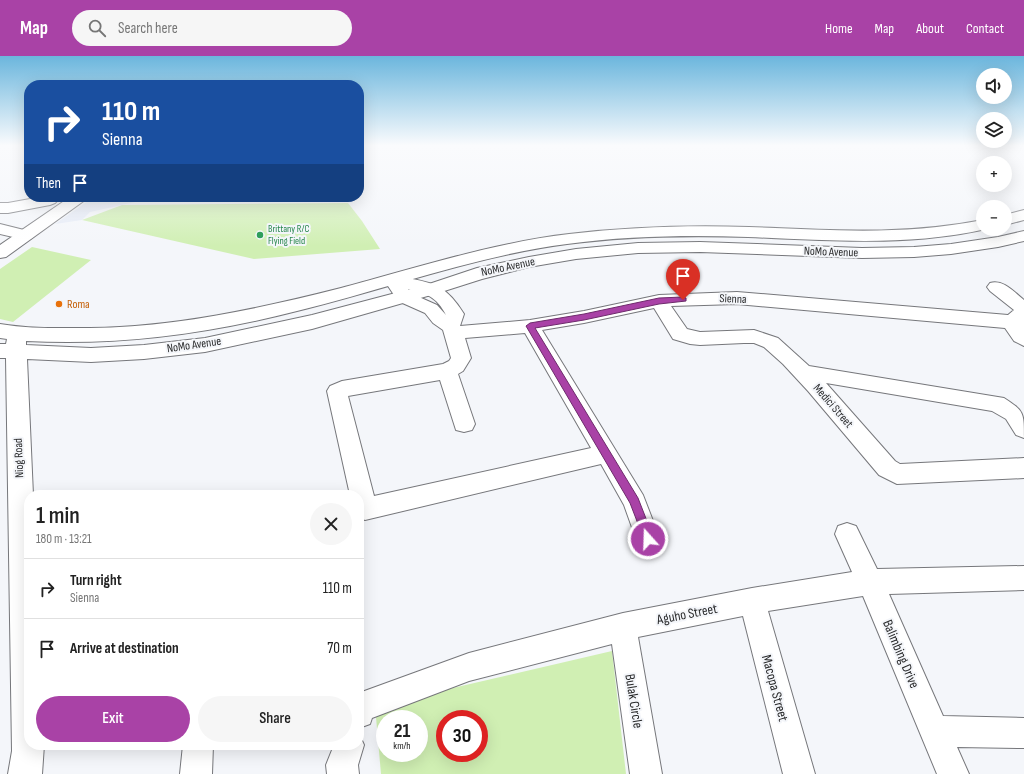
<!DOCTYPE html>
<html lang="en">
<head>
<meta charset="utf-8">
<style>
  :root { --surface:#fff; --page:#f6f6f6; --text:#222; --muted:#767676; --line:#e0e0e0; --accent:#a942a6 }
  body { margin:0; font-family:"Sofia Sans Condensed",sans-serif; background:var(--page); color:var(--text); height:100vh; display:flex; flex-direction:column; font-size:15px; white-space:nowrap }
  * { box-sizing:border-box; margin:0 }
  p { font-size:13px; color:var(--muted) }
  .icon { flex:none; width:22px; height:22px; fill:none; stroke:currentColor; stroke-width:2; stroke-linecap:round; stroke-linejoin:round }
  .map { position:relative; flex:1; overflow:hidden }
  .panel { position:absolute; left:24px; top:434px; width:340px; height:260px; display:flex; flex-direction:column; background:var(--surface); border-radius:16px; box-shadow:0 4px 16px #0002 }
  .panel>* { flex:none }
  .top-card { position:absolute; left:24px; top:24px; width:340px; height:122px; border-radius:16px; box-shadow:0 4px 16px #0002; background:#1a4fa0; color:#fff; overflow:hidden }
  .fabs { position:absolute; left:976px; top:12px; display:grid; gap:8px }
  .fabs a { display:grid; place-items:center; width:36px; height:36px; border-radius:50%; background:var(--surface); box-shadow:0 4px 16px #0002; font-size:20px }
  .speed { position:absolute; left:376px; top:654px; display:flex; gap:8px; font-size:20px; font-weight:700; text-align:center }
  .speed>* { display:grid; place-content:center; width:52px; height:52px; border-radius:50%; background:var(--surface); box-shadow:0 4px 16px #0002; line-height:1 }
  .speed small { font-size:10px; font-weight:400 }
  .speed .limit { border:6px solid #d22; background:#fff; color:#111 }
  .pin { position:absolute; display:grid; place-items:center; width:34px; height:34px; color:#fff; margin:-41px -17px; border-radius:50% 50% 50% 0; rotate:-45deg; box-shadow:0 0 4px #0007 }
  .pin .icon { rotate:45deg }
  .me { position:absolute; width:44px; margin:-22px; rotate:340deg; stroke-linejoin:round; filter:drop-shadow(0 0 3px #0008) }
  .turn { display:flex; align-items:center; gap:14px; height:84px; padding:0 12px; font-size:18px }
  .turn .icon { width:52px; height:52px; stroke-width:2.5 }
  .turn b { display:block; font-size:28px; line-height:34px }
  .then { display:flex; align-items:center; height:38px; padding:0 12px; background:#0003; gap:8px; font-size:15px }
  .round { display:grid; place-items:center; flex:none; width:42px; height:42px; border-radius:21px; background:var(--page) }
  .headline { display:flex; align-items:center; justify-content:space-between; height:68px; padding:0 12px }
  h1 { font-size:24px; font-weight:600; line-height:30px }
  .button { display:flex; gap:8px; margin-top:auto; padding:8px 12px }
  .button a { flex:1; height:46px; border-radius:24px; background:var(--accent); color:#fff; font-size:16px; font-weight:600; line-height:46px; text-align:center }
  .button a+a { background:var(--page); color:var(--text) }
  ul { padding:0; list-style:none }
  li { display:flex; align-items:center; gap:12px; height:60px; padding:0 12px; border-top:1px solid var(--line) }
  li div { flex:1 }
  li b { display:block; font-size:15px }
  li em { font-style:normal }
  header { display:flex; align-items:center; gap:24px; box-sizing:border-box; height:56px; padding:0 20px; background:var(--accent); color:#fff }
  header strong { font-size:19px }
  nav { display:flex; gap:22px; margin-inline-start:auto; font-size:14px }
  .search { width:280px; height:36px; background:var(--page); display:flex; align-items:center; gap:10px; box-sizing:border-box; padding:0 14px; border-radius:22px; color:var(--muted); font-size:15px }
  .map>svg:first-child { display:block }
</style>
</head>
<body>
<header>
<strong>Map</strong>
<div class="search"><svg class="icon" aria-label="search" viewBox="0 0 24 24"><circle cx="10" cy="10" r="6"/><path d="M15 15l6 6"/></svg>Search here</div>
<nav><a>Home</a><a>Map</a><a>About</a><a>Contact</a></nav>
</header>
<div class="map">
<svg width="1024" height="718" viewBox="0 0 1024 718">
  <rect width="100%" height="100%" fill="#f4f6fa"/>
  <path fill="#e6ebf6" d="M94,141H158L90,156L82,164L55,168Z"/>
  <path fill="#d0efb3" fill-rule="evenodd" d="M348,147L362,165L380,193L254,203L82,164L122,149Z
    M32,191L91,204L13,266L0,263V213Z
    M612,595L626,718H381L375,650ZM385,663H419V697H385ZM445,663H479V697H445Z"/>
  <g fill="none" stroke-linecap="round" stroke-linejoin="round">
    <defs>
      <path id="street" d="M393,219C429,227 443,224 464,258L460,270L530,264L584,255L659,239L737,236L1008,259L1014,254L990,235L987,231L990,227C1003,223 1014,236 1024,244V290L1014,285L1005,272L737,248L671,250L687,273L700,276L754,274L778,282L809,310L1004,342C1024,355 1024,356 1024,382L1016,379L1006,363L992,355L826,327L895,405L900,408L1024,402V422L897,428L879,419L808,335L783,308L764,291L754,287H744L700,289L690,288L673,283L654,252L584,267L542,274L643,439L660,483L657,491L648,494L639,491L624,449L601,408L365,464L359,461V439H350L327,335L330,330L342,325L443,308L449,305L451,302L443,274L433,267L425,257L398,245L384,224L387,220ZM408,233C426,237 437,241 446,259L437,249L410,237ZM525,277L591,392L374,440L348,340L440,324L456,374L464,376L472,374L475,368L458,318L463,315L471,302L465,282Z
        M847,467L856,470L877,513L1024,510V534L889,538L943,660L1024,662V692L957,691L969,718H937L863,540L768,555L815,718H783L743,560L638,581L662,718H630L612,588L469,625L372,662L370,668L359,672V637L469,597L623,557L752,532L852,516L835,478L838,470Z
        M359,678L364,689L358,709L359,718H327L326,709L334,689H359Z
        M183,689H213L212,718H180Z"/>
      <path id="secondary" d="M1024,154V164L1005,169V159Z
        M983,164V173H986C907,191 828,184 748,181C688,179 627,180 567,188C475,200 387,233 297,255C208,278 118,290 26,285V289L91,292L144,289L205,282L312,259L426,229L477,212L529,201L576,193L638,187L700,186L862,192L914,191L951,188L998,181L1024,175V185L998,191L951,198L914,201L862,202L700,196L638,197L576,203L529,211L482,223L438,237L312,273L205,296L144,303L91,306L27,303L33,439H29V689H44L42,718H8L12,695L6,302H0V288H6L7,283L0,282V268C30,273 60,272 90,272C175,271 258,253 341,232C416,212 492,187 569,178C629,171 689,169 749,171C831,174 901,180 983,164Z
        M0,168L32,176L34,179L32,182L26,184L0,178Z"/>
      <path id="primary" d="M41,141H56L58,144L55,147L50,149L8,157H0V147H8Z
        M70,141H88L85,144L6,201L0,202V189Z"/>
    </defs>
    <use href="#street" stroke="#76777b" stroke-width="2"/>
    <use href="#secondary" stroke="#76777b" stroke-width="2"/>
    <use href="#primary" stroke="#76777b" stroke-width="2"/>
    <use href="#street" fill="#fff" fill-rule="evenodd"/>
    <use href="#secondary" fill="#fff" fill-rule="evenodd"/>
    <use href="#primary" fill="#fff" fill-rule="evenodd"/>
  </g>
  <linearGradient id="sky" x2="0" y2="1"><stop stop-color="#6bb6dd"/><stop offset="0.47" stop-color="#fafbfd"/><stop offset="1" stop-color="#fafbfd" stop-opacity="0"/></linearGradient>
  <rect width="1024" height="190" fill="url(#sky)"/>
  <path fill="#a942a6" stroke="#6e2b6c" d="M683,241L686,242V245L659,248L584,264L535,272L638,442L654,483L652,486L648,488L645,486L630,447L526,270L530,267L584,258L659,242Z"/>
  <circle fill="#2e9e5b" stroke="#f4f6fa" stroke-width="1.5" cx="260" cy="179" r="4"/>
  <circle fill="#e8710a" stroke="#f4f6fa" stroke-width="1.5" cx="59" cy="248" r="4"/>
  <g text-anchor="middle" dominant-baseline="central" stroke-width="4" stroke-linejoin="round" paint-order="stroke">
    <g font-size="10" fill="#27864d" stroke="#f4f6fa" text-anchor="start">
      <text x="268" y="173">Brittany R/C<tspan x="268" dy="12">Flying Field</tspan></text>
    </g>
    <g font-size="12" fill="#28292a" stroke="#f4f6fa">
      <text transform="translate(831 196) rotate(2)">NoMo Avenue</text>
      <text transform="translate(508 211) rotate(-12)">NoMo Avenue</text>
      <text transform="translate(733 243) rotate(2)">Sienna</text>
      <text transform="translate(194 289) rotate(-8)">NoMo Avenue</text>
      <text transform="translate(833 350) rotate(49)">Medici Street</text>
      <text transform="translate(19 402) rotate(-92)">Niog Road</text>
    </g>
    <g font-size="12" fill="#c56008" stroke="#f4f6fa" text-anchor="start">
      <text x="67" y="248">Roma</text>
    </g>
    <g font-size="14" fill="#28292a" stroke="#f4f6fa">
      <text transform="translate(687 558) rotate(-11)">Aguho Street</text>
      <text transform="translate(901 598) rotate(67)">Balimbing Drive</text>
      <text transform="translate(775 632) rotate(75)">Macopa Street</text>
      <text transform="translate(634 645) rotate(81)">Bulak Circle</text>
    </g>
  </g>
</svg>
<div class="fabs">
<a><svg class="icon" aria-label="sound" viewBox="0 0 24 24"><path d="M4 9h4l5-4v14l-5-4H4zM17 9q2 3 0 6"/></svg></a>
<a><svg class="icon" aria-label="layers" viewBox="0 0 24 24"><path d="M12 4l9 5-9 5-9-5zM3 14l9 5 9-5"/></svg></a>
<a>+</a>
<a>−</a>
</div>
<div class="speed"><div>21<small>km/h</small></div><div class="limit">30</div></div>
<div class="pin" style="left:683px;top:244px;background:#d93025"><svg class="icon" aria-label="arrive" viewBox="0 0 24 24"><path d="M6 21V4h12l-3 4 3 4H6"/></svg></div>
<svg class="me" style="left:648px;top:483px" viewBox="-20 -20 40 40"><circle r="17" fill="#a942a6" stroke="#fff" stroke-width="3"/><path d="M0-11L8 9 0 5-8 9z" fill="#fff"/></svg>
<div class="top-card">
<div class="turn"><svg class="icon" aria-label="right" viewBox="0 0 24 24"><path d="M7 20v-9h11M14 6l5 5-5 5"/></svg><div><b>110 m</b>Sienna</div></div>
<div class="then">Then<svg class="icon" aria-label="arrive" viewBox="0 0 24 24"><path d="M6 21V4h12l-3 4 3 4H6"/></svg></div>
</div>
<section class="panel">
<div class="headline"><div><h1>1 min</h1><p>180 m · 13:21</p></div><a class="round"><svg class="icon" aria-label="close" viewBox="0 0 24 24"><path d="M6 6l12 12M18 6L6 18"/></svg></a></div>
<ul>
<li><svg class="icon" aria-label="right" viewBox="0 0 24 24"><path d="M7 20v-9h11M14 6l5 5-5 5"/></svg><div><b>Turn right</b><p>Sienna</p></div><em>110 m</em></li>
<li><svg class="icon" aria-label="arrive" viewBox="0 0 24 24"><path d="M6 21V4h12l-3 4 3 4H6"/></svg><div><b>Arrive at destination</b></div><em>70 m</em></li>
</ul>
<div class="button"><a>Exit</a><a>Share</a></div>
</section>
</div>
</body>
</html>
